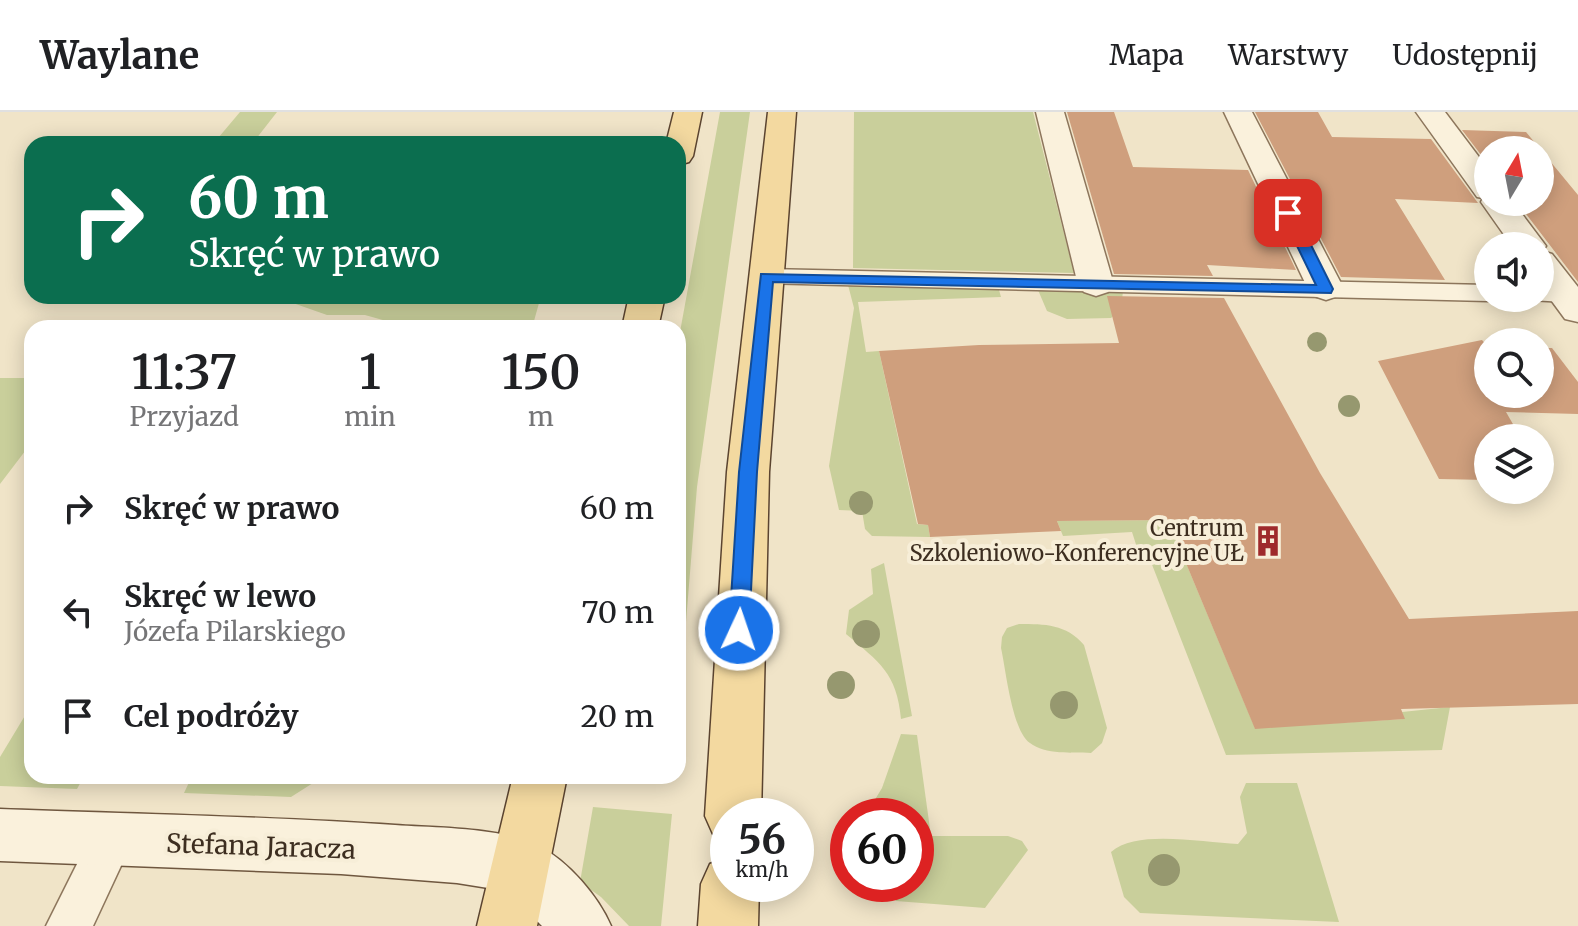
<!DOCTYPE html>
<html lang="pl">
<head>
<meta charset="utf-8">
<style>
  :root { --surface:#fff; --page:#f2f2f2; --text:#202124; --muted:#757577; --line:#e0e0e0 }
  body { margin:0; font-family:Merriweather,serif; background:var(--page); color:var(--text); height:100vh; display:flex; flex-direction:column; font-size:30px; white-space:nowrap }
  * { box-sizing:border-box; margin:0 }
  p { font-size:26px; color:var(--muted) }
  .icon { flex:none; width:44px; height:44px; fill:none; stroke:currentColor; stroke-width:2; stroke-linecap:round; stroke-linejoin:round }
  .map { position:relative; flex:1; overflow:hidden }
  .details { position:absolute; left:24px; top:208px; width:662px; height:464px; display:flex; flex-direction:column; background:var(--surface); border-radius:24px; box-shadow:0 4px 20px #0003 }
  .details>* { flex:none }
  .banner { position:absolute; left:24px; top:24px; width:662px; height:168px; border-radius:24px; box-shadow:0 4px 20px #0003; background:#0b6e4f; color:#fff; overflow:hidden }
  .needle { width:52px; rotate:10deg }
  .buttons { position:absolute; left:1474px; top:24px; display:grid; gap:16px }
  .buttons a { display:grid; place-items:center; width:80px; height:80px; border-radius:50%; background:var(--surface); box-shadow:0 4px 20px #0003; font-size:40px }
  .speed { position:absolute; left:710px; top:686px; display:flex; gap:16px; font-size:40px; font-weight:700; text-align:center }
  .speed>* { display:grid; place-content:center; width:104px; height:104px; border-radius:50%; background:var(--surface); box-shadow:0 4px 20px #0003; line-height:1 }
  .speed small { font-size:20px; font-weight:400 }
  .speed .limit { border:12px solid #d22; background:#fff; color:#111 }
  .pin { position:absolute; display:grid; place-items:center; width:68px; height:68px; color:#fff; margin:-34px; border-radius:16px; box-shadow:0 4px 12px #0006 }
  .me { position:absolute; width:88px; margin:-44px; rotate:3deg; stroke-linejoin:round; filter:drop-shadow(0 0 6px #0008) }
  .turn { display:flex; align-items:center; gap:28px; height:168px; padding:0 32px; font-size:36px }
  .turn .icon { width:104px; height:104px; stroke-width:2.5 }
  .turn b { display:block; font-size:56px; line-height:68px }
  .eta { display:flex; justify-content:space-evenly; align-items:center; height:136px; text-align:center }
  .eta b { font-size:48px; font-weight:600; line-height:56px }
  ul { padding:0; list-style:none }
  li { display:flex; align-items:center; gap:24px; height:104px; padding:0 32px }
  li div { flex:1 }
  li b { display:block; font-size:30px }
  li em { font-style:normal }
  header { display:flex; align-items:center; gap:48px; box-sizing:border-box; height:112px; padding:0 40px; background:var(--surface); border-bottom:2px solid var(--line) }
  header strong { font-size:38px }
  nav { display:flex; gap:44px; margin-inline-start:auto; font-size:28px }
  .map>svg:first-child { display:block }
</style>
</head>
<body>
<header>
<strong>Waylane</strong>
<nav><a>Mapa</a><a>Warstwy</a><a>Udostępnij</a></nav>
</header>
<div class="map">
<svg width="1578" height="814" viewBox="0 0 1578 814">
  <rect width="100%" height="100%" fill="#f0e4c8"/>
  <path fill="#c9cf9b" d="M240,0H277L252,32H213Z
    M720,0H750L697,375L678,608V231Z
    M854,0H1033L1074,161L853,156Z
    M848,173L999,178L1001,185L858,190L866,240L879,239L917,412L928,413L930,425L872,424L865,417L862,399L839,398L829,354L854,196Z
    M1038,178L1123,179L1121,197L1111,206L1067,207L1047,199Z
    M273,184H541L532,216H411L365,203H327Z
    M0,266H32V330L0,372Z
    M1168,408L1255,616L1404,607L1402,600L1450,595L1442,638L1226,643L1151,450L1142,451L1132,420L1063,424L1057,409Z
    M884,451L912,604L901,607C897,561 879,550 846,522L849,498L873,482L871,457Z
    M1019,512C1045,512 1066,512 1084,533L1107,616L1102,631L1091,641C1073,640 1045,643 1030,631C1012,619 1006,558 1001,536L1002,525L1007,516Z
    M32,592V664H84L77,677L0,674V645Z
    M901,622L917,623L931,724H1008L1022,729L1028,738L985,796L896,789L885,772H916V704H865L882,676Z
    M192,664H324L291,685L184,681Z
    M1246,671H1297L1339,810L1140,801L1124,785L1111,740C1137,717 1203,731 1238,732L1247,721L1240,685Z
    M593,695L672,702L661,814H629L601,785L580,770Z"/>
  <path fill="#cf9f7d" d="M1067,0H1114L1133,55L1248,58L1296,158L1207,153L1213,164L1114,162Z
    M1255,0H1318L1332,25L1431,27L1478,91L1395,87L1445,168L1341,165Z
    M1462,18L1526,20L1578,83V170L1517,90H1540V38H1488V52Z
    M1107,184L1224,186L1320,361L1409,507L1578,499V592L1401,597L1405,607L1255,617L1168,408L1057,409L1061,419L930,425L928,413L918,412L879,239L979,233L1119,231Z
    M1482,228L1488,235V282H1540V236H1552L1578,270V302L1506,300L1521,326H1488V368L1439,367L1378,249Z"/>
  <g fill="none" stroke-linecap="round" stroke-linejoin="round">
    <defs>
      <path id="lane" d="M767,157L1488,173V186H1498L1488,189L757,171L754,165L757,159Z
        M1540,174L1575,176L1578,183L1575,188L1565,190L1530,188L1540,186Z
        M111,708L126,714L133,728L93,814H46L96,714Z"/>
      <path id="street" d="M1036,0H1064L1114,173L1108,180L1096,184L1084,180L1078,173Z
        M1224,0H1252L1344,177L1338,184L1326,188L1314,184L1308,177Z
        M1416,0H1445L1488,57V90H1513L1546,134L1542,139L1552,142L1578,175V210L1565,207L1540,173V134H1512L1481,90L1483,86L1477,85Z"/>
      <path id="secondary" d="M0,697C132,702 264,704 395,713C437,716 501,715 539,734C569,750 598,784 611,814H542L507,779L457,771L341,762L0,749Z"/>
      <path id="primary" d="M674,0H702L693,44L689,50L678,53V32H666Z
        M768,0H796L769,360L761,704H728V727L713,722L705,704L727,360Z
        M629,184H665L658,216H622Z
        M513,664H567L537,814H477Z
        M728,745V772H759L758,814H698L701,772L710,752Z"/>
    </defs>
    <use href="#lane" stroke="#8d765c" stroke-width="3"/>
    <use href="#street" stroke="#8d765c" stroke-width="3"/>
    <use href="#secondary" stroke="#6f573f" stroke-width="3"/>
    <use href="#primary" stroke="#5b4430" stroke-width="3"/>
    <use href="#lane" fill="#faf1dc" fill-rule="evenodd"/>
    <use href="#street" fill="#faf1dc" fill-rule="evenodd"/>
    <use href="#secondary" fill="#faf1dc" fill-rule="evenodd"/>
    <use href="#primary" fill="#f3d9a0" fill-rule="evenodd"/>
  </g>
  <g fill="#96986f">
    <circle cx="1317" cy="230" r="10"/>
    <circle cx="1349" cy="294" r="11"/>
    <circle cx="861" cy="391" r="12"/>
    <circle cx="866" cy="522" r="14"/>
    <circle cx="841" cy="573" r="14"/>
    <circle cx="1064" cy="593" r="14"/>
    <circle cx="1164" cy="758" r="16"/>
  </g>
  <path fill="#1a73e8" stroke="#114b97" stroke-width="2" d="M1288,97L1295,101L1333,177L1331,181L773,170L757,360L749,518L746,524H732L729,518L739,360L761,162L1316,173L1281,101Z"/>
  <defs>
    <symbol id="building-bare" viewBox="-9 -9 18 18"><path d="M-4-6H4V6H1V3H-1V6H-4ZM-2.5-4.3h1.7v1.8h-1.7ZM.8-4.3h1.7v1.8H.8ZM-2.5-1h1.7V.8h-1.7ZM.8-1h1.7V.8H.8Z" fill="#9e2a2b" stroke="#f7eed8" stroke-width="2.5" paint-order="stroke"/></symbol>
  </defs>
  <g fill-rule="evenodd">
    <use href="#building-bare" x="1246" y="407" width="44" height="44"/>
  </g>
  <g text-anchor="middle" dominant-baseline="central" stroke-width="8" stroke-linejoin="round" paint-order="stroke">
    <g font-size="22" fill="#3d2e20" stroke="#f7eed8" text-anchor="end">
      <text x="1244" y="416">Centrum<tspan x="1244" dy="25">Szkoleniowo-Konferencyjne UŁ</tspan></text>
    </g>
    <g font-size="26" fill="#3d2e20" stroke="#f7eed8">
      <text transform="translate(261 734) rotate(2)">Stefana Jaracza</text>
    </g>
  </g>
</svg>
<div class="buttons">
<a><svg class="needle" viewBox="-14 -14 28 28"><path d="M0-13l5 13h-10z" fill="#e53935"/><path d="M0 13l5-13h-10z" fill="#757577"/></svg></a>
<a><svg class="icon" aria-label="sound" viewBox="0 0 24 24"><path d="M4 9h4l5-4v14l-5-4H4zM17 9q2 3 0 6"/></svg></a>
<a><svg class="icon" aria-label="search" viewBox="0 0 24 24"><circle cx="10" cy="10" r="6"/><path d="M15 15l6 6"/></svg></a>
<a><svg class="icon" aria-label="layers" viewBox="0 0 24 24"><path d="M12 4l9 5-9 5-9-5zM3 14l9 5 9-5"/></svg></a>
</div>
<div class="speed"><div>56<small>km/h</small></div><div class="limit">60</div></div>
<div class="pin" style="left:1288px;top:101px;background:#d93025"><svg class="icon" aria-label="arrive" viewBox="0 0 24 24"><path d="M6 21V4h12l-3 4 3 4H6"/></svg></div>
<svg class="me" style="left:739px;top:518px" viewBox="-20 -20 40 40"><circle r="17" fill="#1a73e8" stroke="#fff" stroke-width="3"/><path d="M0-11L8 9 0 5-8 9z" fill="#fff"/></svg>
<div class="banner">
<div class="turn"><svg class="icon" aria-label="right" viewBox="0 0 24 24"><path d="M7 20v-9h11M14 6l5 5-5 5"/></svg><div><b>60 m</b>Skręć w prawo</div></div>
</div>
<section class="details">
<div class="eta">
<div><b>11:37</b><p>Przyjazd</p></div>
<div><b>1</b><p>min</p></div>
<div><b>150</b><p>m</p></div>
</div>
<ul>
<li><svg class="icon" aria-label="right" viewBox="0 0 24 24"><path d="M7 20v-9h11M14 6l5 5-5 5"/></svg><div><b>Skręć w prawo</b></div><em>60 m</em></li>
<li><svg class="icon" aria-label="left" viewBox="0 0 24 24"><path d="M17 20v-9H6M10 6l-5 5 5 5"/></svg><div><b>Skręć w lewo</b><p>Józefa Pilarskiego</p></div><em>70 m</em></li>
<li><svg class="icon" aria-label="arrive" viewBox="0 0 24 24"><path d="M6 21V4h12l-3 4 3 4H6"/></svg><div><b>Cel podróży</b></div><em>20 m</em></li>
</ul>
</section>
</div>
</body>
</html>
